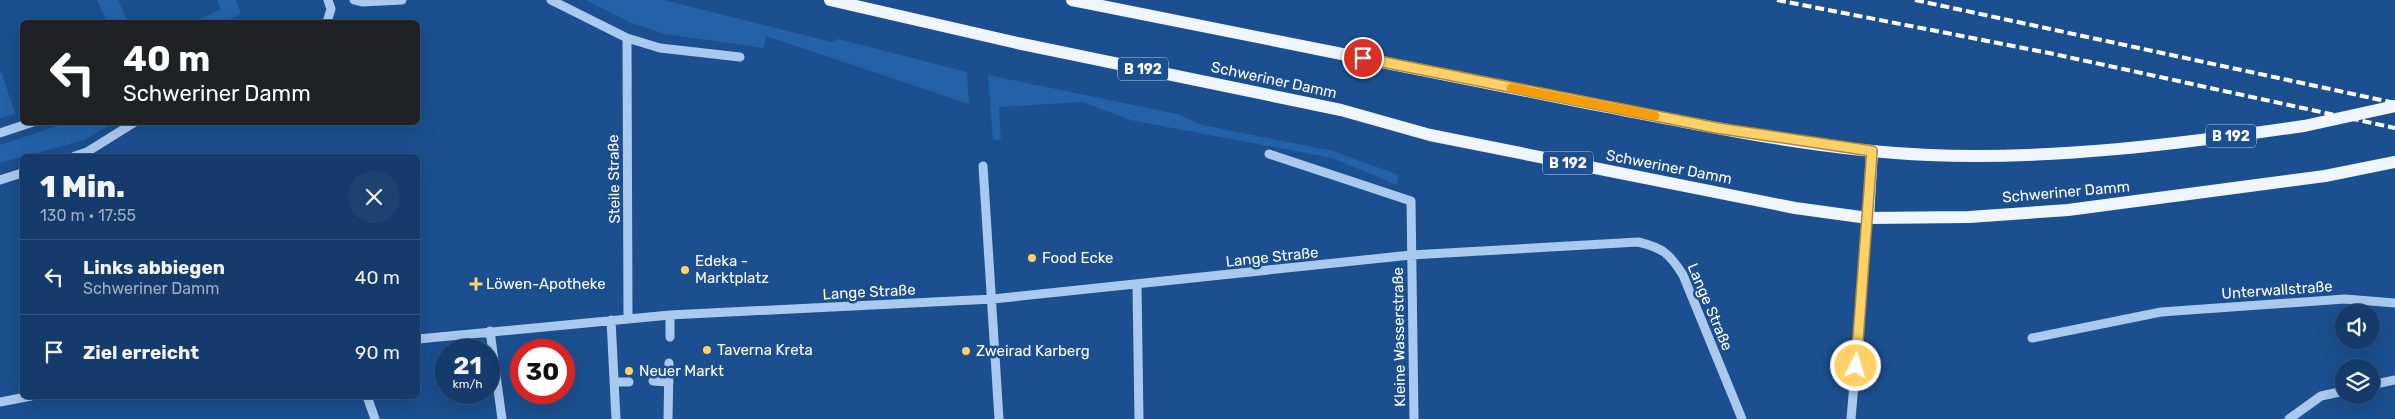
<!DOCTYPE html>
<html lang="de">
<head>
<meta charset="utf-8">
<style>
  :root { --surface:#143b6b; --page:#1d4271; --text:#f1f3f6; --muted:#9dadc1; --line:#33557e }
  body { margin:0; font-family:Rubik,sans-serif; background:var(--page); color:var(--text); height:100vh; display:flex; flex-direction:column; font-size:19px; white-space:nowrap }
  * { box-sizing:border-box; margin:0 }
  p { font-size:16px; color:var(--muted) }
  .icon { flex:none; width:28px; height:28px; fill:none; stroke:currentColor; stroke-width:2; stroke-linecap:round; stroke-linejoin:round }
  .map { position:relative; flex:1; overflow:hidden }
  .panel { position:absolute; left:20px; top:154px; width:400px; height:245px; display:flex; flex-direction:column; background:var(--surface); border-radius:8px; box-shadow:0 5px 20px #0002,0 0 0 1px var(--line) }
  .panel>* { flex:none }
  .guide { position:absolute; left:20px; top:20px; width:400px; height:105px; border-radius:8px; box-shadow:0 5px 20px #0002,0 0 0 1px var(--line); background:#202124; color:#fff; overflow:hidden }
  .fabs { position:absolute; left:2335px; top:304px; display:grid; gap:10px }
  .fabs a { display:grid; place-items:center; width:45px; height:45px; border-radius:50%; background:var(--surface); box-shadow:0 5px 20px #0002,0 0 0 1px var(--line); font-size:25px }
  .speed { position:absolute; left:435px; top:339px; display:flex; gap:10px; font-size:25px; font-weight:700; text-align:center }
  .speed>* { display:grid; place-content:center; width:65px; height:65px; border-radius:50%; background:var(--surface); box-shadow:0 5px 20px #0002,0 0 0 1px var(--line); line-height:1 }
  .speed small { font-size:12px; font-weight:400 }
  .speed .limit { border:8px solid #d22; background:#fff; color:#111 }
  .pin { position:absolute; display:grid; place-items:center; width:42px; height:42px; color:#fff; margin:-21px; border:2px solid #fff; border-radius:50%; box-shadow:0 1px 5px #0007 }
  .me { position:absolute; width:55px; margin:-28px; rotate:5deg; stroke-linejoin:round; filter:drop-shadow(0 0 4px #0008) }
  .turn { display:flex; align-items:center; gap:18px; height:105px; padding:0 20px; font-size:22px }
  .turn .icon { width:65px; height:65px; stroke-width:2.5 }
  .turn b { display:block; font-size:35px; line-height:42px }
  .round { display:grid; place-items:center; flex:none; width:52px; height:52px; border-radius:26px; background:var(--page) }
  .summary { display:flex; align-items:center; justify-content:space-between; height:85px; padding:0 20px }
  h1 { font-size:30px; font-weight:800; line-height:38px }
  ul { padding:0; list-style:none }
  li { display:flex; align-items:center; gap:15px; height:75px; padding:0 20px; border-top:1px solid var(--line) }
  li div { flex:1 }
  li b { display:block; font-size:19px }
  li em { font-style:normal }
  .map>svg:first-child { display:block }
</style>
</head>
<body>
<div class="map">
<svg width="2395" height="419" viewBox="0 0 2395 419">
  <rect width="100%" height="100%" fill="#1b4f8f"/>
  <path fill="#2461a8" d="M97,0H118L128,22H107Z
    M217,0H236L241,14L223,22H193L221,9Z
    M586,0H664L832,42L838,39L967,72L969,104L766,36L764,48L665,34L632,23Z
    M0,73H2L15,114L0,118Z
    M988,75L1177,114L1202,125L1333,151L1399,175L1397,185L1332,158L1130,120L1083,102L999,107L1001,140H993Z
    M66,123H113L84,140L0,163V145Z"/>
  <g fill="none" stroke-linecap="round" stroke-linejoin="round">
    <path stroke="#a9c9ee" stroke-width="9" d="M354,0L362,2L402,0
      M551,0L627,38L660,48L740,57
      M327,22L331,9L328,0
      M627,38L628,319
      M0,133L33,122
      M1269,154L1411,201L1414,419
      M75,156L87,152L135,122
      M983,166L999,419
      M0,180L22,173
      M1137,286L1139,419
      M611,320L616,419
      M490,331L502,419
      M670,337V315
      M2032,338L2161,312L2345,299L2395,303
      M418,339L670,315L993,299L1411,255L1638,242C1663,248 1669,253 1683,275L1742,419
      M653,381L669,382
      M614,382H629
      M2371,385L2395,380
      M367,396L375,419
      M0,402L31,396
      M668,419L669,363
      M1851,419L1868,218
      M2289,419L2321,396L2344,391"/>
    <path stroke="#f0f6ff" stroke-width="12" d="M830,0L1017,43L1341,110L1430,135L1795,208L1868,218L1969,217L2068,210L2325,176L2395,162
      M1072,0C1242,33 1412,69 1582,102C1697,124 1813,150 1929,155C2055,160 2179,144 2304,126
      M1868,218L1872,151"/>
    <path stroke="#fff" stroke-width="4" stroke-dasharray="9 4" stroke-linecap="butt" d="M1777,0L2049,53L2395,128
      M1915,0L2395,103"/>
    <path stroke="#f0f6ff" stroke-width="12" d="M2304,126L2395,106"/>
  </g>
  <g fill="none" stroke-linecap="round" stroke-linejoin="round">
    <defs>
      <path id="route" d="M1363,58L1717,128L1872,151L1856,366"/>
    </defs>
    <use href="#route" stroke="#a68842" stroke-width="12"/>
    <use href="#route" stroke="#ffd166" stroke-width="9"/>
    <path stroke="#f59e0b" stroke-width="9" d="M1511,88L1655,116"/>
  </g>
  <g fill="#ffd166" stroke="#1b4f8f" stroke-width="2">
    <circle cx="1032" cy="258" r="5"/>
    <circle cx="685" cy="270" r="5"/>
    <path d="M473.5 276.5h5v5h5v5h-5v5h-5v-5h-5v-5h5z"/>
    <circle cx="707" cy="350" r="5"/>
    <circle cx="966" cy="351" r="5"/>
    <circle cx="629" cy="371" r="5"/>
  </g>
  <g text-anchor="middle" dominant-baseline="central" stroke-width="5" stroke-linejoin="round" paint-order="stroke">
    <g fill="#1b4f8f" stroke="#bbcadd" stroke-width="1">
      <rect x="1118" y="57.5" width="50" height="23" rx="4"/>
      <rect x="2206" y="124.5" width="50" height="23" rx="4"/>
      <rect x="1543" y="151.5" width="50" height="23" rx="4"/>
    </g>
    <g font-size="14" font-weight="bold" fill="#fff">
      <text x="1143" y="69">B 192</text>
      <text x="2231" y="136">B 192</text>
      <text x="1568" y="163">B 192</text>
    </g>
    <g font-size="15" fill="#fff" stroke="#1b4f8f">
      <text transform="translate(1274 80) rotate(12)">Schweriner Damm</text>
      <text transform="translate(1669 167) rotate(11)">Schweriner Damm</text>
      <text transform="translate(614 179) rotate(-91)">Steile Straße</text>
      <text transform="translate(2066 192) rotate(-5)">Schweriner Damm</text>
      <text transform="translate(1272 257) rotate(-6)">Lange Straße</text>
      <text transform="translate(2277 290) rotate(-4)">Unterwallstraße</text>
      <text transform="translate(869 292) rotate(-3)">Lange Straße</text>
      <text transform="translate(1710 307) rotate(67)">Lange Straße</text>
      <text transform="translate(1399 337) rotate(-91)">Kleine Wasserstraße</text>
    </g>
    <g font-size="15" fill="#fff" stroke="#1b4f8f" text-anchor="start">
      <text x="1042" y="258">Food Ecke</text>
      <text x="695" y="261">Edeka -<tspan x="695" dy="17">Marktplatz</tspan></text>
      <text x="486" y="284">Löwen-Apotheke</text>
      <text x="717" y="350">Taverna Kreta</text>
      <text x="976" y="351">Zweirad Karberg</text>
      <text x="639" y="371">Neuer Markt</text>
    </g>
  </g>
</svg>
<div class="fabs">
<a><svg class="icon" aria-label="sound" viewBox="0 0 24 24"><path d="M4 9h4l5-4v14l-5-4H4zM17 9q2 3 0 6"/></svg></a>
<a><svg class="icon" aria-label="layers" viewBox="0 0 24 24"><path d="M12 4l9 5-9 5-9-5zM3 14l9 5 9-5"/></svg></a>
</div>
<div class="speed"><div>21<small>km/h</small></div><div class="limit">30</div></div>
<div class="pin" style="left:1363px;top:58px;background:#d93025"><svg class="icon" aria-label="arrive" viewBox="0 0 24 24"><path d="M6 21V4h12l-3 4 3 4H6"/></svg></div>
<svg class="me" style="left:1856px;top:366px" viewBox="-20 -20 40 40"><circle r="17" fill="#ffd166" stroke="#fff" stroke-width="3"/><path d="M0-11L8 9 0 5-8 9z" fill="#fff"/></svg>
<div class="guide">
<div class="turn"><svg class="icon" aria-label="left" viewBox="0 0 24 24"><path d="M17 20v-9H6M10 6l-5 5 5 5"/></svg><div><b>40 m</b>Schweriner Damm</div></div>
</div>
<section class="panel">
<div class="summary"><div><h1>1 Min.</h1><p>130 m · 17:55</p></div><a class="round"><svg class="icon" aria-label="close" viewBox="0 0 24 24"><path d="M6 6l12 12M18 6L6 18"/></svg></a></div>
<ul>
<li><svg class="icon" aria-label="left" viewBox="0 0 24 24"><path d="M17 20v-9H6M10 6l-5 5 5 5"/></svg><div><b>Links abbiegen</b><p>Schweriner Damm</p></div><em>40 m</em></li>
<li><svg class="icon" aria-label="arrive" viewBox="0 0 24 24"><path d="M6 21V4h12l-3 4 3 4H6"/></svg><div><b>Ziel erreicht</b></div><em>90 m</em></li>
</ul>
</section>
</div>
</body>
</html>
